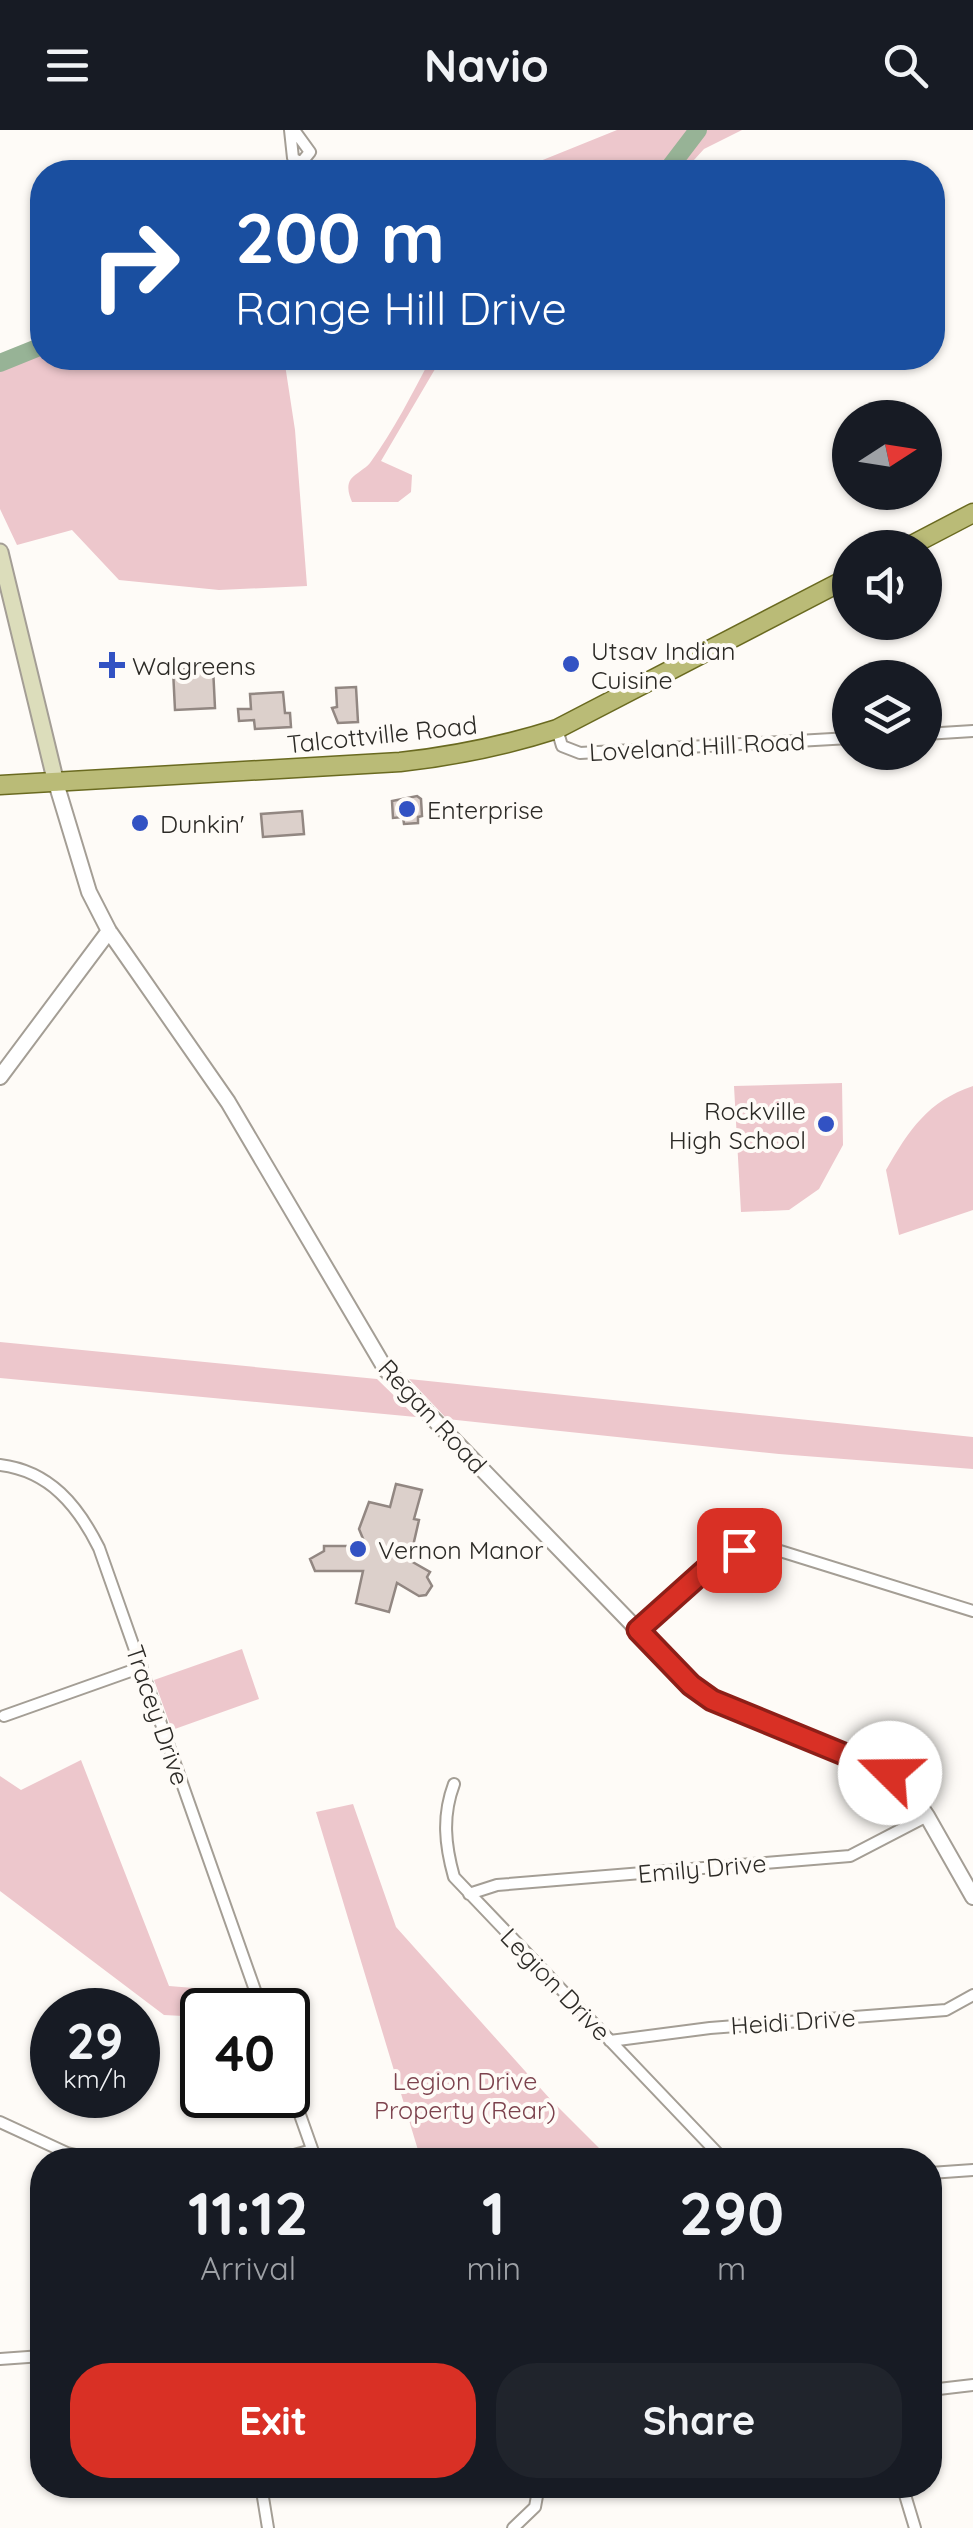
<!DOCTYPE html>
<html lang="en">
<head>
<meta charset="utf-8">
<style>
  :root { --surface:#171b24; --page:#20242c; --text:#f1f3f6; --muted:#9ea1a6; --accent:#d93025 }
  body { margin:0; font-family:Quicksand,sans-serif; background:var(--page); color:var(--text); height:100vh; display:flex; flex-direction:column; font-size:38px; white-space:nowrap }
  * { box-sizing:border-box; margin:0 }
  p { font-size:32px; color:var(--muted) }
  .icon { flex:none; width:55px; height:55px; fill:none; stroke:currentColor; stroke-width:2; stroke-linecap:round; stroke-linejoin:round }
  .map { position:relative; flex:1; overflow:hidden }
  .side { position:absolute; left:30px; top:2018px; width:912px; height:350px; display:flex; flex-direction:column; background:var(--surface); border-radius:40px; box-shadow:0 2px 8px #0004 }
  .side>* { flex:none }
  .guide { position:absolute; left:30px; top:30px; width:915px; height:210px; border-radius:40px; box-shadow:0 2px 8px #0004; background:#1a4fa0; color:#fff; overflow:hidden }
  .needle { width:65px; rotate:78deg }
  .fabs { position:absolute; left:832px; top:270px; display:grid; gap:20px }
  .fabs a { display:grid; place-items:center; width:110px; height:110px; border-radius:50%; background:var(--surface); box-shadow:0 2px 8px #0004; font-size:50px }
  .speed { position:absolute; left:30px; top:1858px; display:flex; gap:20px; font-size:50px; font-weight:700; text-align:center }
  .speed>* { display:grid; place-content:center; width:130px; height:130px; border-radius:50%; background:var(--surface); box-shadow:0 2px 8px #0004; line-height:1 }
  .speed small { font-size:25px; font-weight:400 }
  .speed .limit { border:5px solid #111; border-radius:15px; background:#fff; color:#111 }
  .pin { position:absolute; display:grid; place-items:center; width:85px; height:85px; color:#fff; margin:-42px; border-radius:20px; box-shadow:0 5px 15px #0006 }
  .me { position:absolute; width:110px; margin:-55px; rotate:292deg; stroke-linejoin:round; filter:drop-shadow(0 0 8px #0008) }
  .turn { display:flex; align-items:center; gap:35px; height:210px; padding:0 40px; font-size:45px }
  .turn .icon { width:130px; height:130px; stroke-width:2.5 }
  .turn b { display:block; font-size:70px; line-height:85px }
  .eta { display:flex; justify-content:space-evenly; align-items:center; height:170px; text-align:center }
  .eta b { font-size:60px; font-weight:700; line-height:70px }
  .primary-button { display:flex; gap:20px; margin-top:auto; padding:20px 40px }
  .primary-button a { flex:1; height:115px; border-radius:40px; background:var(--accent); color:#fff; font-size:40px; font-weight:700; line-height:115px; text-align:center }
  .primary-button a+a { background:var(--page); color:var(--text) }
  header { display:flex; justify-content:space-between; align-items:center; height:130px; padding:0 40px; background:var(--surface); font-size:45px; font-weight:700 }
  .map>svg:first-child { display:block }
</style>
</head>
<body>
<header><svg class="icon" aria-label="menu" viewBox="0 0 24 24"><path d="M4 6h16M4 12h16M4 18h16"/></svg>Navio<svg class="icon" aria-label="search" viewBox="0 0 24 24"><circle cx="10" cy="10" r="6"/><path d="M15 15l6 6"/></svg></header>
<div class="map">
<svg width="973" height="2398" viewBox="0 0 973 2398">
  <rect width="100%" height="100%" fill="#fefbf7"/>
  <path fill="#edc7cc" d="M617,0H742L704,19L683,42H513Z
    M42,216V228H284L295,300L307,456L219,460L119,450L72,400L17,415L0,379V233Z
    M431,228H439L438,234L381,331L412,345L411,362L398,372H352C349,365 346,356 351,349C356,343 365,339 370,333C394,300 412,264 431,228Z
    M842,953L843,1015L819,1059L789,1080L741,1082L734,956Z
    M973,956V1080L899,1105L886,1040C909,1000 928,971 973,956Z
    M0,1212L377,1249L416,1287L0,1248Z
    M409,1249L973,1307V1339L779,1324L447,1289Z
    M242,1519L259,1569L172,1600L154,1550Z
    M81,1630L169,1856L255,1863L261,1880H202V1887L164,1885L0,1761V1646L21,1660Z
    M353,1674L396,1797L551,1970L611,2030H421L316,1682Z"/>
  <g fill="none" stroke-linecap="round" stroke-linejoin="round">
    <path stroke="#97b396" stroke-width="18" d="M666,42L698,0
      M0,233L42,216"/>
  </g>
  <path fill="#dcd0cb" stroke="#928782" stroke-width="2.5" d="M213,537L215,578L175,580L173,540Z
    M356,557L358,592L338,593L332,578L337,577L336,558Z
    M283,562L285,583H290L291,597L255,599L254,590L239,591L238,579H251L250,564Z
    M417,666L421,669L422,686L418,687V693L404,694L403,687L393,688L392,671Z
    M302,681L304,704L263,707L261,684Z
    M396,1354L422,1360L414,1389L419,1390L413,1416L388,1418L430,1442L427,1447L432,1456L426,1465L419,1466L397,1453L389,1482L356,1473L363,1441H315L310,1429L324,1421V1416H366L359,1399L369,1372L390,1377Z"/>
  <g fill="none" stroke-linecap="round" stroke-linejoin="round">
    <defs>
      <path id="minor" d="M290,0L293,28L301,33L310,22L294,0
        M557,599L562,616L580,623L850,608
        M925,604L973,601
        M0,1335C50,1341 78,1376 99,1418L262,1880
        M638,1501C677,1464 709,1425 764,1416L973,1481
        M4,1586L142,1537
        M454,1654C442,1686 445,1715 454,1747L724,2030
        M469,1764L497,1755L850,1726L927,1686
        M610,1911L710,1898L946,1880L973,1865
        M288,1951L316,2030
        M0,1992L67,2023L98,2030
        M276,2030L312,2020
        M930,2043L973,2040
        M0,2229L42,2226
        M930,2260L973,2255
        M261,2355L268,2398
        M902,2355L915,2398
        M513,2398L535,2377L539,2355"/>
      <path id="tertiary" d="M56,653L89,762L109,801L228,972L386,1240L691,1555L727,1579L890,1643L908,1658L927,1686L973,1767
        M0,947L109,801"/>
      <path id="secondary" d="M0,422L56,653"/>
      <path id="primary" d="M906,418L973,383
        M0,655L400,632C455,626 504,616 557,599L850,447"/>
    </defs>
    <use href="#minor" stroke="#a49e95" stroke-width="14"/>
    <use href="#tertiary" stroke="#a49e95" stroke-width="18"/>
    <use href="#secondary" stroke="#a49e95" stroke-width="19"/>
    <use href="#primary" stroke="#6a6a20" stroke-width="21"/>
    <use href="#minor" stroke="#fff" stroke-width="10"/>
    <use href="#tertiary" stroke="#fff" stroke-width="14"/>
    <use href="#secondary" stroke="#dcddbb" stroke-width="15"/>
    <use href="#primary" stroke="#babb77" stroke-width="18"/>
  </g>
  <g fill="none" stroke-linecap="round" stroke-linejoin="round">
    <defs>
      <path id="route" d="M739,1420L714,1432L638,1500L691,1555L712,1570L890,1643"/>
    </defs>
    <use href="#route" stroke="#8d1f18" stroke-width="25"/>
    <use href="#route" stroke="#d93025" stroke-width="18"/>
  </g>
  <g fill="#3252c3" stroke="#fefbf7" stroke-width="4">
    <circle cx="571" cy="534" r="10"/>
    <path d="M107 520h10v10h10v10h-10v10h-10v-10h-10v-10h10z"/>
    <circle cx="407" cy="679" r="10"/>
    <circle cx="140" cy="693" r="10"/>
    <circle cx="826" cy="994" r="10"/>
    <circle cx="358" cy="1419" r="10"/>
  </g>
  <g text-anchor="middle" dominant-baseline="central" stroke-width="8" stroke-linejoin="round" paint-order="stroke">
    <g font-size="25" fill="#2c2a26" stroke="#fefbf7" text-anchor="start">
      <text x="591" y="520">Utsav Indian<tspan x="591" dy="29">Cuisine</tspan></text>
      <text x="132" y="535">Walgreens</text>
      <text x="427" y="679">Enterprise</text>
      <text x="160" y="693">Dunkin'</text>
      <text x="806" y="980" text-anchor="end">Rockville<tspan x="806" dy="29">High School</tspan></text>
      <text x="378" y="1419">Vernon Manor</text>
    </g>
    <g font-size="25" fill="#2c2a26" stroke="#fefbf7">
      <text transform="translate(382 604) rotate(-6)">Talcottville Road</text>
      <text transform="translate(697 616) rotate(-3)">Loveland Hill Road</text>
      <text transform="translate(433 1286) rotate(47)">Regan Road</text>
      <text transform="translate(158 1585) rotate(71)">Tracey Drive</text>
      <text transform="translate(702 1738) rotate(-5)">Emily Drive</text>
      <text transform="translate(556 1854) rotate(46)">Legion Drive</text>
      <text transform="translate(793 1891) rotate(-4)">Heidi Drive</text>
    </g>
    <g font-size="25" fill="#7c424d" stroke="#fefbf7">
      <text x="465" y="1950">Legion Drive<tspan x="465" dy="29">Property (Rear)</tspan></text>
    </g>
  </g>
</svg>
<div class="fabs">
<a><svg class="needle" viewBox="-14 -14 28 28"><path d="M0-13l5 13h-10z" fill="#e53935"/><path d="M0 13l5-13h-10z" fill="#9ea1a6"/></svg></a>
<a><svg class="icon" aria-label="sound" viewBox="0 0 24 24"><path d="M4 9h4l5-4v14l-5-4H4zM17 9q2 3 0 6"/></svg></a>
<a><svg class="icon" aria-label="layers" viewBox="0 0 24 24"><path d="M12 4l9 5-9 5-9-5zM3 14l9 5 9-5"/></svg></a>
</div>
<div class="speed"><div>29<small>km/h</small></div><div class="limit">40</div></div>
<div class="pin" style="left:739px;top:1420px;background:#d93025"><svg class="icon" aria-label="arrive" viewBox="0 0 24 24"><path d="M6 21V4h12l-3 4 3 4H6"/></svg></div>
<svg class="me" style="left:890px;top:1643px" viewBox="-20 -20 40 40"><circle r="19" fill="#fff"/><path d="M0-13L10 11 0 6-10 11z" fill="#d93025"/></svg>
<div class="guide">
<div class="turn"><svg class="icon" aria-label="right" viewBox="0 0 24 24"><path d="M7 20v-9h11M14 6l5 5-5 5"/></svg><div><b>200 m</b>Range Hill Drive</div></div>
</div>
<section class="side">
<div class="eta">
<div><b>11:12</b><p>Arrival</p></div>
<div><b>1</b><p>min</p></div>
<div><b>290</b><p>m</p></div>
</div>
<div class="primary-button"><a>Exit</a><a>Share</a></div>
</section>
</div>
</body>
</html>
